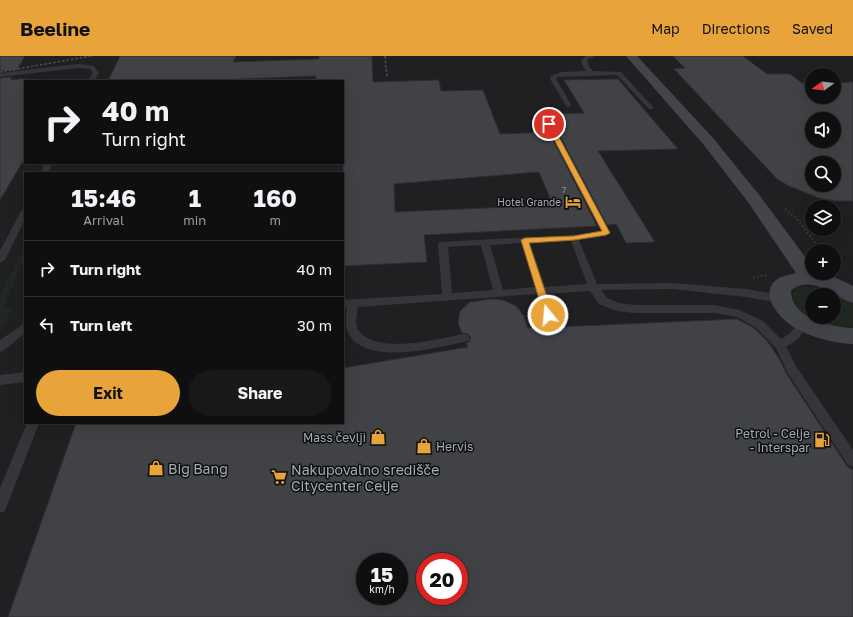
<!DOCTYPE html>
<html lang="en">
<head>
<meta charset="utf-8">
<style>
  :root { --surface:#0f0f10; --page:#181819; --text:#f1f3f6; --muted:#9b9c9f; --line:#2f2f30; --accent:#e8a43a }
  body { margin:0; font-family:"Golos Text",sans-serif; background:var(--page); color:var(--text); height:100vh; display:flex; flex-direction:column; font-size:15px; white-space:nowrap }
  * { box-sizing:border-box; margin:0 }
  p { font-size:13px; color:var(--muted) }
  .icon { flex:none; width:22px; height:22px; fill:none; stroke:currentColor; stroke-width:2; stroke-linecap:round; stroke-linejoin:round }
  .map { position:relative; flex:1; overflow:hidden }
  .sheet { position:absolute; left:24px; top:116px; width:320px; height:252px; display:flex; flex-direction:column; background:var(--surface); border-radius:0px; box-shadow:0 4px 16px #0002,0 0 0 1px var(--line) }
  .sheet>* { flex:none }
  .banner { position:absolute; left:24px; top:24px; width:320px; height:84px; border-radius:0px; box-shadow:0 4px 16px #0002,0 0 0 1px var(--line); background:#0f0f10; color:var(--text); overflow:hidden }
  .needle { width:26px; rotate:255deg }
  .controls { position:absolute; left:805px; top:12px; display:grid; gap:8px }
  .controls a { display:grid; place-items:center; width:36px; height:36px; border-radius:50%; background:var(--surface); box-shadow:0 4px 16px #0002,0 0 0 1px var(--line); font-size:20px }
  .speed { position:absolute; left:356px; top:497px; display:flex; gap:8px; font-size:20px; font-weight:700; text-align:center }
  .speed>* { display:grid; place-content:center; width:52px; height:52px; border-radius:50%; background:var(--surface); box-shadow:0 4px 16px #0002,0 0 0 1px var(--line); line-height:1 }
  .speed small { font-size:10px; font-weight:400 }
  .speed .limit { border:6px solid #d22; background:#fff; color:#111 }
  .pin { position:absolute; display:grid; place-items:center; width:34px; height:34px; color:#fff; margin:-17px; border:2px solid #fff; border-radius:50%; box-shadow:0 1px 4px #0007 }
  .me { position:absolute; width:44px; margin:-22px; rotate:343deg; stroke-linejoin:round; filter:drop-shadow(0 0 3px #0008) }
  .turn { display:flex; align-items:center; gap:14px; height:84px; padding:0 12px; font-size:18px }
  .turn .icon { width:52px; height:52px; stroke-width:2.5 }
  .turn b { display:block; font-size:28px; line-height:34px }
  .eta { display:flex; justify-content:space-evenly; align-items:center; height:68px; text-align:center }
  .eta b { font-size:24px; font-weight:700; line-height:28px }
  .cta { display:flex; gap:8px; margin-top:auto; padding:8px 12px }
  .cta a { flex:1; height:46px; border-radius:24px; background:var(--accent); color:#111; font-size:16px; font-weight:700; line-height:46px; text-align:center }
  .cta a+a { background:var(--page); color:var(--text) }
  ul { padding:0; list-style:none }
  li { display:flex; align-items:center; gap:12px; height:56px; padding:0 12px; border-top:1px solid var(--line) }
  li div { flex:1 }
  li b { display:block; font-size:15px }
  li em { font-style:normal }
  header { display:flex; align-items:center; gap:24px; box-sizing:border-box; height:56px; padding:0 20px; background:var(--accent); color:#111 }
  header strong { font-size:19px }
  nav { display:flex; gap:22px; margin-inline-start:auto; font-size:14px }
  .map>svg:first-child { display:block }
</style>
</head>
<body>
<header>
<strong>Beeline</strong>
<nav><a>Map</a><a>Directions</a><a>Saved</a></nav>
</header>
<div class="map">
<svg width="853" height="561" viewBox="0 0 853 561">
  <rect width="100%" height="100%" fill="#141415"/>
  <path fill="#202022" fill-rule="evenodd" d="M0,0H853V561H0ZM812,19H834V41H812ZM25,25H343V107H25ZM812,63H834V85H812ZM812,107H834V129H812ZM25,117H343V367H25ZM812,151H834V173H812ZM812,195H834V217H812ZM812,239H834V261H812ZM365,506H399V540H365ZM425,506H459V540H425Z"/>
  <path fill="#202821" fill-rule="evenodd" d="M25,189V204L2,253L14,251L0,273V239Z
    M809,230C827,233 839,238 853,249V269C829,275 800,264 792,240L797,232ZM812,239H834V261H812Z"/>
  <path fill="#404245" stroke="#2e2e31" fill-rule="evenodd" d="M0,0H25L17,14L0,15Z
    M120,0H236L233,6L319,3V0H372L373,26L439,24L441,35L483,34L500,78L549,76L597,170L424,179L427,206L343,210V25H314L316,20L239,23L238,25H108ZM539,116L553,149L395,156L394,128Z
    M673,0H743L767,18H790L802,27H812V41H834V27L853,26V145H835L819,142L789,130L777,123L674,13L685,12ZM812,63H834V85H812ZM812,107H834V129H812Z
    M12,21L11,24L25,22V102L0,144V22Z
    M618,23L678,93L598,95L655,186L626,187L616,168L607,169L558,76H562L553,58L584,57L564,24Z
    M492,243L503,244L516,250L524,260L528,272L545,271L548,276L557,275L558,271L737,263L754,272L768,286L780,304L786,317L847,410L853,414V561H8L76,367H343V312L468,291L466,287L469,286L471,281L468,278L462,277L458,267L460,255L470,246ZM365,506H399V540H365ZM425,506H459V540H425Z"/>
  <g fill="none" stroke-linecap="round" stroke-linejoin="round">
    <path stroke="#3b3d41" stroke-width="2" stroke-dasharray="1.5 2.5" stroke-linecap="butt" d="M785,153L796,162L822,195
      M753,222L766,219"/>
    <path fill="#35363a" fill-rule="evenodd" d="M586,0H595L587,4L589,11L593,15L621,16L653,51V53H649L617,19L557,21L556,23L572,50L567,51L550,23L551,20L561,16L587,15L583,11L581,4Z
      M78,8L94,10L99,17L94,25H88L93,17L90,13L78,12L0,21V17Z
      M549,66L552,68L610,177L606,180L579,184L597,228L673,227L746,233L780,239L784,240L785,243L784,246L780,247L746,241L673,233L601,234L607,242L619,247L634,249H714L740,254L763,265L781,283L790,277L800,265H808L809,268L798,283L786,291L796,310L853,394V411L848,409L787,316L776,292L755,271L737,261L714,257H634L617,255L599,248L590,235L547,238L557,271L556,274H548L547,271L537,238L358,251C357,258 354,269 359,275C377,299 439,283 464,278L468,279L470,282L468,285L464,286C436,292 359,312 347,273C345,266 346,258 347,251L343,252V244L442,238L438,188L440,186L574,179L601,175L546,68ZM571,185L587,228L545,231L530,187ZM521,187L535,231L503,234L490,189ZM481,189L493,234L452,237L448,191Z
      M45,107H53L48,117H40Z
      M25,152V163L5,204L0,207V195L21,155Z
      M25,267V277C19,281 5,295 0,296V284Z
      M25,316V326L0,329V319Z
      M27,367H39L5,455L0,457V432Z"/>
    <path fill="#43454a" fill-rule="evenodd" d="M626,0H637L713,82L760,140L812,210V217L834,221L853,230V247C833,241 813,218 791,234C790,262 831,271 853,272V288C834,287 813,282 797,273C784,266 759,242 774,226C779,220 789,219 796,217L748,146L703,88Z"/>
    <path stroke="#4c4e53" stroke-width="1.5" stroke-dasharray="2.5 2" stroke-linecap="butt" d="M385,0L387,22
      M0,16L91,0"/>
  </g>
  <path fill="#e8a43a" stroke="#976b26" d="M549,67L552,68L610,177L606,179L574,184L529,187L553,259L548,262L544,259L521,184L525,182L574,180L602,175L546,68Z"/>
  <defs>
    <symbol id="hotel-bare" viewBox="-9 -9 18 18"><path d="M-6-4.5h1.5V1H6V5H4.5V3h-9V5H-6ZM-4 0a1.8 1.8 0 1 1 3.6 0ZM.5 0V-2.5h3Q6-2.5 6 0Z" fill="#e8a43a" stroke="#0f0f10" stroke-width="2.5" paint-order="stroke"/></symbol>
    <symbol id="shop-bare" viewBox="-9 -9 18 18"><path d="M-5-2.5h2.3a2.7 3.5 0 0 1 5.4 0H5L5.5 6h-11ZM-1.5-2.5h3a1.5 2.3 0 0 0-3 0Z" fill="#e8a43a" stroke="#0f0f10" stroke-width="2.5" paint-order="stroke"/></symbol>
    <symbol id="fuel-bare" viewBox="-9 -9 18 18"><path d="M-5.5-6h7V0h2V4h1.3V-2.5L3-4.5l.8-.8L6-3V5H2.5V1h-1V6h-7ZM-4.2-4.7v3.2H.2V-4.7Z" fill="#e8a43a" stroke="#0f0f10" stroke-width="2.5" paint-order="stroke"/></symbol>
    <symbol id="supermarket-bare" viewBox="-9 -9 18 18"><path d="M-6-5.5h2.5l.6 2H6L4.5 2H-2.5L-4.4-4H-6ZM-1.5 3.2a1.3 1.3 0 1 0 .1 0ZM3 3.2a1.3 1.3 0 1 0 .1 0Z" fill="#e8a43a" stroke="#0f0f10" stroke-width="2.5" paint-order="stroke"/></symbol>
  </defs>
  <g fill-rule="evenodd">
    <use href="#hotel-bare" x="562" y="135" width="22" height="22"/>
    <use href="#shop-bare" x="367" y="370" width="22" height="22"/>
    <use href="#fuel-bare" x="811" y="373" width="22" height="22"/>
    <use href="#shop-bare" x="413" y="379" width="22" height="22"/>
    <use href="#shop-bare" x="145" y="401" width="22" height="22"/>
    <use href="#supermarket-bare" x="268" y="410" width="22" height="22"/>
  </g>
  <g text-anchor="middle" dominant-baseline="central" stroke-width="3" stroke-linejoin="round" paint-order="stroke">
    <g font-size="9" fill="#8c9299">
      <text x="564" y="133">7</text>
    </g>
    <g font-size="10" fill="#a6acb5" stroke="#0f0f10" text-anchor="end">
      <text x="561" y="146">Hotel Grande</text>
    </g>
    <g font-size="12" fill="#a6acb5" stroke="#0f0f10" text-anchor="end">
      <text x="810" y="377">Petrol - Celje<tspan x="810" dy="14">- Interspar</tspan></text>
      <text x="366" y="381">Mass čevlji</text>
      <text x="436" y="390" text-anchor="start">Hervis</text>
    </g>
    <g font-size="14" fill="#a6acb5" stroke="#0f0f10" text-anchor="start">
      <text x="168" y="412">Big Bang</text>
      <text x="291" y="413">Nakupovalno središče<tspan x="291" dy="16">Citycenter Celje</tspan></text>
    </g>
  </g>
</svg>
<div class="controls">
<a><svg class="needle" viewBox="-14 -14 28 28"><path d="M0-13l5 13h-10z" fill="#e53935"/><path d="M0 13l5-13h-10z" fill="#9b9c9f"/></svg></a>
<a><svg class="icon" aria-label="sound" viewBox="0 0 24 24"><path d="M4 9h4l5-4v14l-5-4H4zM17 9q2 3 0 6"/></svg></a>
<a><svg class="icon" aria-label="search" viewBox="0 0 24 24"><circle cx="10" cy="10" r="6"/><path d="M15 15l6 6"/></svg></a>
<a><svg class="icon" aria-label="layers" viewBox="0 0 24 24"><path d="M12 4l9 5-9 5-9-5zM3 14l9 5 9-5"/></svg></a>
<a>+</a>
<a>−</a>
</div>
<div class="speed"><div>15<small>km/h</small></div><div class="limit">20</div></div>
<div class="pin" style="left:549px;top:68px;background:#d93025"><svg class="icon" aria-label="arrive" viewBox="0 0 24 24"><path d="M6 21V4h12l-3 4 3 4H6"/></svg></div>
<svg class="me" style="left:548px;top:259px" viewBox="-20 -20 40 40"><circle r="17" fill="#e8a43a" stroke="#fff" stroke-width="3"/><path d="M0-11L8 9 0 5-8 9z" fill="#fff"/></svg>
<div class="banner">
<div class="turn"><svg class="icon" aria-label="right" viewBox="0 0 24 24"><path d="M7 20v-9h11M14 6l5 5-5 5"/></svg><div><b>40 m</b>Turn right</div></div>
</div>
<section class="sheet">
<div class="eta">
<div><b>15:46</b><p>Arrival</p></div>
<div><b>1</b><p>min</p></div>
<div><b>160</b><p>m</p></div>
</div>
<ul>
<li><svg class="icon" aria-label="right" viewBox="0 0 24 24"><path d="M7 20v-9h11M14 6l5 5-5 5"/></svg><div><b>Turn right</b></div><em>40 m</em></li>
<li><svg class="icon" aria-label="left" viewBox="0 0 24 24"><path d="M17 20v-9H6M10 6l-5 5 5 5"/></svg><div><b>Turn left</b></div><em>30 m</em></li>
</ul>
<div class="cta"><a>Exit</a><a>Share</a></div>
</section>
</div>
</body>
</html>
